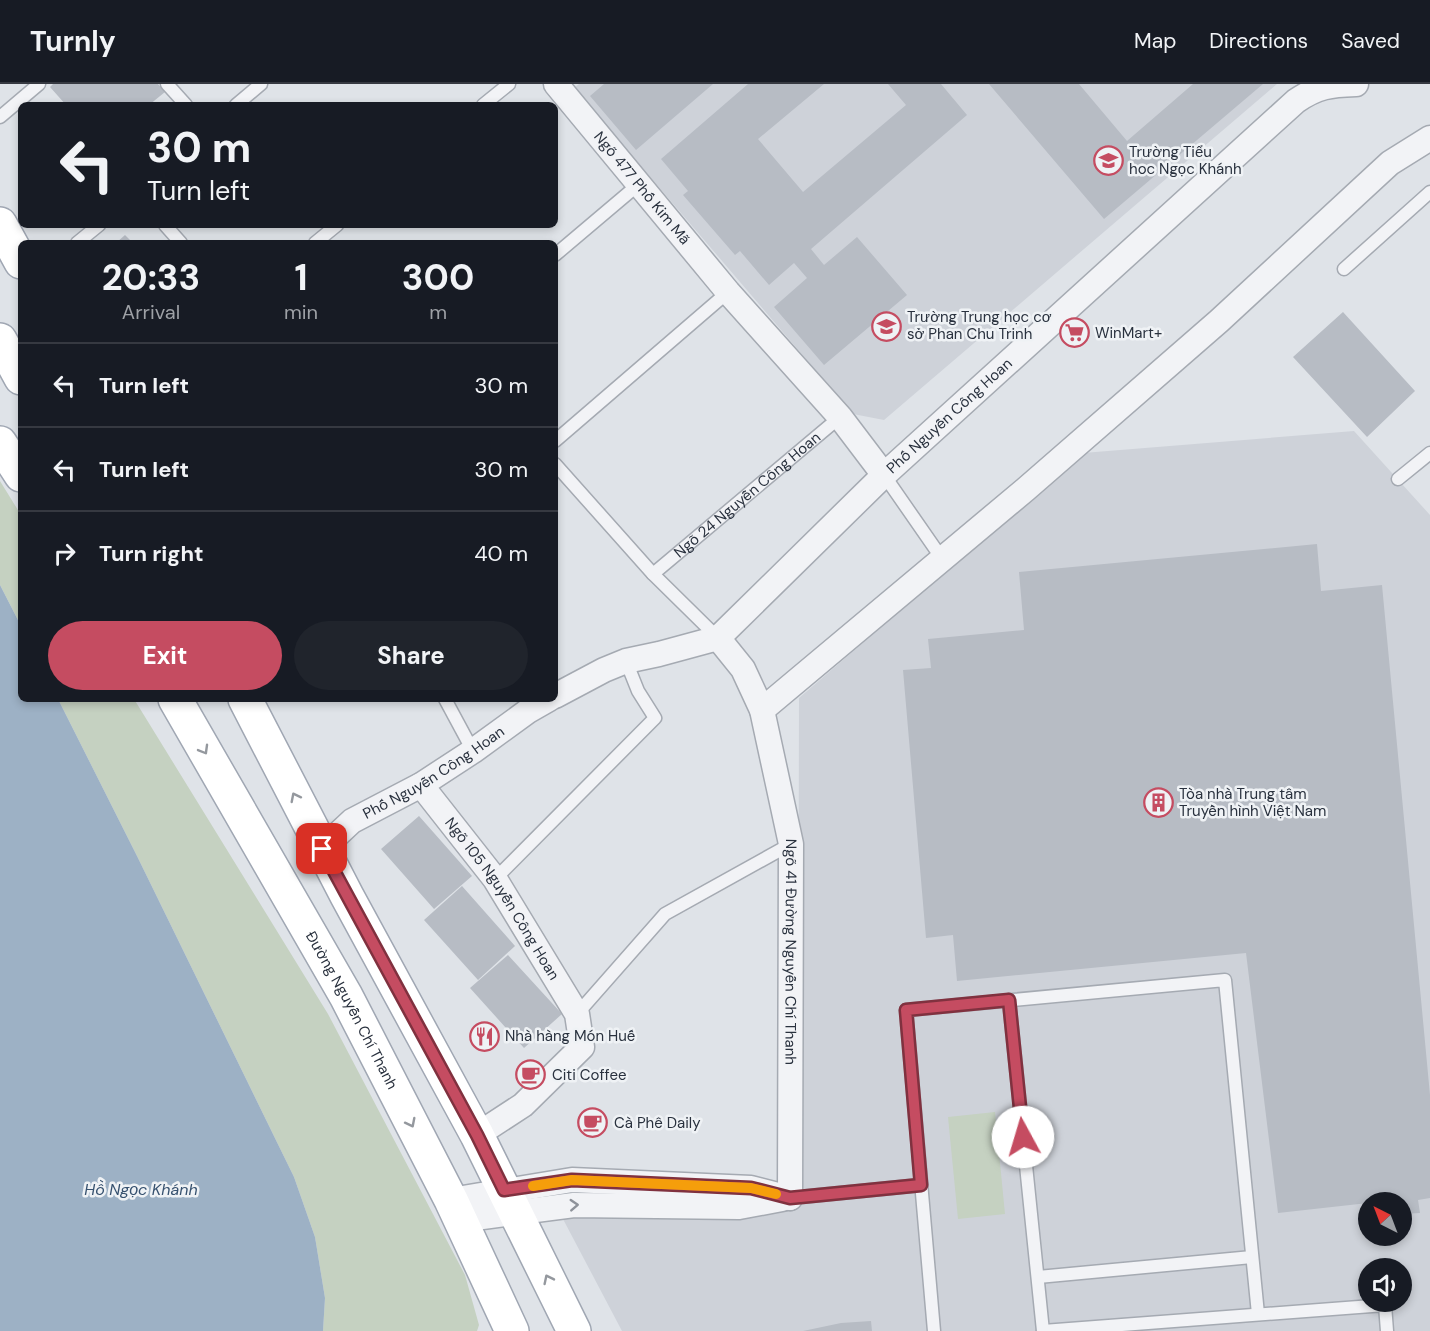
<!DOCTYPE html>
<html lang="en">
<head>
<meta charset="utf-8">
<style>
  :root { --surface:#171b24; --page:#20242c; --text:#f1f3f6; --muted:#9ea1a6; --line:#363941; --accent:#c54c61 }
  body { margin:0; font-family:"DM Sans",sans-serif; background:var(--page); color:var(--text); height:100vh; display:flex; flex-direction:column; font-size:22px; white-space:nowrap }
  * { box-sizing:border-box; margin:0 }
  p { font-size:20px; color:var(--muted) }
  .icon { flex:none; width:33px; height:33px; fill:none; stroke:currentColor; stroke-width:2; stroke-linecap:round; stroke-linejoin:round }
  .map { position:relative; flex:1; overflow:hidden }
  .sheet { position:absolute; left:18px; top:156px; width:540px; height:462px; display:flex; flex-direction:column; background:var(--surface); border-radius:9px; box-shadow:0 3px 9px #0003 }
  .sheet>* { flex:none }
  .guide { position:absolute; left:18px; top:18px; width:540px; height:126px; border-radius:9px; box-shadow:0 3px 9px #0003; background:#171b24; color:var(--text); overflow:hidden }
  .needle { width:39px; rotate:318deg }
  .buttons { position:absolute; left:1358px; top:1108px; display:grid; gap:12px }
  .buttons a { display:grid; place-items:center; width:54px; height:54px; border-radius:50%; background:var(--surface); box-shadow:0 3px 9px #0003; font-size:30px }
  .pin { position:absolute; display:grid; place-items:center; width:51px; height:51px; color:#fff; margin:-26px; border-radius:12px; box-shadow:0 3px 9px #0006 }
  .me { position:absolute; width:66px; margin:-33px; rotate:354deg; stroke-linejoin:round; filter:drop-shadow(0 0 4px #0008) }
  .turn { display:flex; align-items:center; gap:21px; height:126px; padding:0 30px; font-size:27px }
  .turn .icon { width:78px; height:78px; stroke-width:2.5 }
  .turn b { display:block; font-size:42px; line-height:51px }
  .eta { display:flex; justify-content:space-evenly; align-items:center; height:102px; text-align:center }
  .eta b { font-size:36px; font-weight:700; line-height:42px }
  .action { display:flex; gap:12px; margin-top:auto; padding:12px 30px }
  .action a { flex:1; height:69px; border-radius:36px; background:var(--accent); color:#fff; font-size:24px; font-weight:700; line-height:69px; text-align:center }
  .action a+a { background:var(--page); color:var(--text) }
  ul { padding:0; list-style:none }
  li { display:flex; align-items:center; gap:18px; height:84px; padding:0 30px; border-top:2px solid var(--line) }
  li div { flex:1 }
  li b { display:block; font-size:22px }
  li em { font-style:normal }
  header { display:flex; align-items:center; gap:36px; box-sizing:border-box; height:84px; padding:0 30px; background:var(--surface); border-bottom:2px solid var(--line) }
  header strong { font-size:28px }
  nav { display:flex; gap:33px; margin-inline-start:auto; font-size:21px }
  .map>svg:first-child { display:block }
</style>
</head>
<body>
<header>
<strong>Turnly</strong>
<nav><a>Map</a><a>Directions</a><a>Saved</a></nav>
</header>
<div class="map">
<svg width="1430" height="1247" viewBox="0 0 1430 1247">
  <rect width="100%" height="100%" fill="#dfe3e8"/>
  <path fill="#ced2d9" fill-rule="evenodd" d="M579,0H1277L884,336L853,330L574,4Z
    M1354,347L1430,431V1247H622L544,1099L798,1104L799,614L1083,369ZM1368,1119H1401V1152H1368ZM1368,1185H1401V1218H1368Z"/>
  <path fill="#c5d1c1" d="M0,397L21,431V542L0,501Z
    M58,615H134L328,930L465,1191L479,1241L477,1247H323L325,1214L315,1153L294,1093L137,772Z
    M995,1028L1005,1130L958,1135L948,1033Z"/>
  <path fill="#9db1c5" d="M0,501L21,542V615H58L137,772L294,1093L315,1153L325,1214L323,1247H0Z"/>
  <path fill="#b7bcc4" d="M53,0H158L165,8L149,21H66L50,3Z
    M604,0H713L636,66L590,12Z
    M748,0H824L758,55L803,108L906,21L888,0H941L967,31L811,165L824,181L857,153L907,211L824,281L774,223L807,194L794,179L769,201L740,167L735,171L683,111L688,107L661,75Z
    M989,0H1079L1127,57L1193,0H1263L1104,135Z
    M125,151L133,159H116Z
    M1343,228L1415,307L1367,353L1293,273Z
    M1317,460L1321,507L1382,501L1430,1011V1114L1418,1116L1420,1129L1401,1130V1119H1368L1278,1129L1246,869L957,897L953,851L926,854L903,586L931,584L928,555L1024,546L1019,488Z
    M419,732L472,792L434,825L381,765Z
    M462,802L515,862L478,896L424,836Z
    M508,871L562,930L524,964L470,904Z
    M871,1237L872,1247H803L841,1239Z"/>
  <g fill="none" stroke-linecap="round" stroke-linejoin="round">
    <defs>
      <g id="service">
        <path d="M167,0L186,21"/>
        <path d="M236,21L261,0"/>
        <path d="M483,21L509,0"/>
        <path d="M0,33L39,0"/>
        <path d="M165,141L181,159"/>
        <path d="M77,159L99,141"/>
        <path d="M315,159L337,141"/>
        <path d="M555,171L639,100"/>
        <path d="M1344,185L1430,108"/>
        <path d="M555,357L728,208"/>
        <path d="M555,380L653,490L718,554"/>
        <path d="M884,391L943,476"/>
        <path d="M1398,395L1430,369"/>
        <path id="s1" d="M653,490L840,333"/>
        <path d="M445,615L473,667"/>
        <path d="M495,795L655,634L638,607L626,577"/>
        <path d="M1009,916L1043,1247"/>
        <path d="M577,930L665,830L791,760"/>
        <path d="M790,1114L921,1101"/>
        <path d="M1038,1193L1252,1173"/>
        <path d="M934,1247L906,926L1225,896L1258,1230"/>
        <path d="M1043,1247L1385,1221L1387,1247"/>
      </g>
      <g id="minor">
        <path id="s2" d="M556,0L728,208L840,333L884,391"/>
        <path id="s3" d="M718,554L743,585L762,626L791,760L790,1114"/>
        <path id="s4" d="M555,612L604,586L626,577L659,570L718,554L884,391L1296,17C1318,2 1330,1 1356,0"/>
        <path d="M762,626L1026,405L1219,237L1390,79L1430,54"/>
        <path id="s5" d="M421,701L495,795L577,930L582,963L523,1021L477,1051"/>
        <path id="s6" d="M322,765L352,737L421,701L473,667L528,627L549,615"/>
        <path d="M451,1116L572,1096L751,1104L790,1114"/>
        <path d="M460,1136L574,1121L739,1123L782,1115"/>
      </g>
      <g id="primary">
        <path d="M0,140L21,178"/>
        <path d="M0,256L21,294"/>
        <path d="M0,359L21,391"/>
        <path id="s7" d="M175,615L346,912L451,1116L512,1247"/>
        <path d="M245,615L347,812L477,1051L574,1247"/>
      </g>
    </defs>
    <use href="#service" stroke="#a5aab2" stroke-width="15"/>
    <use href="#minor" stroke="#a5aab2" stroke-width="27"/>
    <use href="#primary" stroke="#a0a7b3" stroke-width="36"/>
    <use href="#service" stroke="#f2f3f6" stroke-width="12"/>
    <use href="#minor" stroke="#f2f3f6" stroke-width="24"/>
    <use href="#primary" stroke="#fff" stroke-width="33"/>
  </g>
  <defs><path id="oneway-chevron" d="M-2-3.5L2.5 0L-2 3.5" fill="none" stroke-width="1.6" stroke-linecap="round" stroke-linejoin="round" transform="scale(1.5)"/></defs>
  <g stroke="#94989e">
    <use href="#oneway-chevron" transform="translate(204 666) rotate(60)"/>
    <use href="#oneway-chevron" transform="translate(295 713) rotate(-117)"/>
    <use href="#oneway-chevron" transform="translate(411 1039) rotate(63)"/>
    <use href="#oneway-chevron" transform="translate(548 1195) rotate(-116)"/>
  </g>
  <use stroke="#8e929a" href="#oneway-chevron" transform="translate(574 1121) rotate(-3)"/>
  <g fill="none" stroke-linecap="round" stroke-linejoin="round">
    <defs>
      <path id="route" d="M322,765L477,1051L504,1106L572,1096L751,1104L790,1114L921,1101L906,926L1009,916L1023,1053"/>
    </defs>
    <use href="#route" stroke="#80313f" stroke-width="15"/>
    <use href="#route" stroke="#c54c61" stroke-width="10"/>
    <path stroke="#f59e0b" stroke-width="10" d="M533,1102L572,1096L751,1104L776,1110"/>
  </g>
  <defs>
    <symbol id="school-ring" viewBox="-11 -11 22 22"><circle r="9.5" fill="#eff2f5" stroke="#c54c61" stroke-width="1.5"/><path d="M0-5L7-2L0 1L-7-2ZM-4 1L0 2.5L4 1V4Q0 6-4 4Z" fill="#c54c61"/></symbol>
    <symbol id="supermarket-ring" viewBox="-11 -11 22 22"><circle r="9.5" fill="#eff2f5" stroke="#c54c61" stroke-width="1.5"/><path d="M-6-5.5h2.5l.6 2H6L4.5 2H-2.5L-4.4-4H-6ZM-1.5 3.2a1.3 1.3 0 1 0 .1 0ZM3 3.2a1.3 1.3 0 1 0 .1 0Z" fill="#c54c61"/></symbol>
    <symbol id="building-ring" viewBox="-11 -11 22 22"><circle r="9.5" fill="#eff2f5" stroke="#c54c61" stroke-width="1.5"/><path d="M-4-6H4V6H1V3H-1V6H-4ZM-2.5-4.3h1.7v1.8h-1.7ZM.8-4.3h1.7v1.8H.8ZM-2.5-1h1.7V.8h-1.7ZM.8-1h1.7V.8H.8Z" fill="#c54c61"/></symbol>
    <symbol id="restaurant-ring" viewBox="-11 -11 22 22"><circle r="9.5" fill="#eff2f5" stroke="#c54c61" stroke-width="1.5"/><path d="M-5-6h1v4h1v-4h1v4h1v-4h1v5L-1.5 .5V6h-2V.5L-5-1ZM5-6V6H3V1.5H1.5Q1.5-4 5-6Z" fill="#c54c61"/></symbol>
    <symbol id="cafe-ring" viewBox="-11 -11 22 22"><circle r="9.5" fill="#eff2f5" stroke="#c54c61" stroke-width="1.5"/><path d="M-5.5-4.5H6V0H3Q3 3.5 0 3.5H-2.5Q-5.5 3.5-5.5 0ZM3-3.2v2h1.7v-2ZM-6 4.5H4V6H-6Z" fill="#c54c61"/></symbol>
  </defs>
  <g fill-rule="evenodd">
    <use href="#school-ring" x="1092" y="60" width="33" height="33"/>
    <use href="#school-ring" x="870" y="226" width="33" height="33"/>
    <use href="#supermarket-ring" x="1058" y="232" width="33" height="33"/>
    <use href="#building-ring" x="1142" y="702" width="33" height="33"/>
    <use href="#restaurant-ring" x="468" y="936" width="33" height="33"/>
    <use href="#cafe-ring" x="514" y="974" width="33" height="33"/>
    <use href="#cafe-ring" x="576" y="1022" width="33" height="33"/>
  </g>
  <g text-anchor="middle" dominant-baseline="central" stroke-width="5" stroke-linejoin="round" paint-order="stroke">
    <g font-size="15" fill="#29313e" stroke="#eff2f5" text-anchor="start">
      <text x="1129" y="68">Trường Tiểu<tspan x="1129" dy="17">hoc Ngọc Khánh</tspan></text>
      <text x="907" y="233">Trường Trung học cơ<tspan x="907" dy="17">sở Phan Chu Trinh</tspan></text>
      <text x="1095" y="249">WinMart+</text>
      <text x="1179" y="710">Tòa nhà Trung tâm<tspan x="1179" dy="17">Truyền hình Việt Nam</tspan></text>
      <text x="505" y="952">Nhà hàng Món Huế</text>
      <text x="552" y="991">Citi Coffee</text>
      <text x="614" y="1039">Cà Phê Daily</text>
    </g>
    <g font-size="15" fill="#29313e" stroke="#eff2f5">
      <text stroke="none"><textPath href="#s2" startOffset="135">Ngõ 477 Phố Kim Mã</textPath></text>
      <text stroke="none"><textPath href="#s4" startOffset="495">Phố Nguyễn Công Hoan</textPath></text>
      <text stroke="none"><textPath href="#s1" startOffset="123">Ngõ 24 Nguyễn Công Hoan</textPath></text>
      <text stroke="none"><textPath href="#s6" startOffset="136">Phố Nguyễn Công Hoan</textPath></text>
      <text stroke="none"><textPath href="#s5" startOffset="140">Ngõ 105 Nguyễn Công Hoan</textPath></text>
      <text stroke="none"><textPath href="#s3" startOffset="330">Ngõ 41 Đường Nguyễn Chí Thanh</textPath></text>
      <text stroke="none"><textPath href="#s7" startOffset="358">Đường Nguyễn Chí Thanh</textPath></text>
    </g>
    <g font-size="16" font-style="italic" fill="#36516f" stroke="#eff2f5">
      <text x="141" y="1105">Hồ Ngọc Khánh</text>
    </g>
  </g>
</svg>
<div class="buttons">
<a><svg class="needle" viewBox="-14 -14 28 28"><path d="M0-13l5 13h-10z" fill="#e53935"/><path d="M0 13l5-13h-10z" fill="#9ea1a6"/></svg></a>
<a><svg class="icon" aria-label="sound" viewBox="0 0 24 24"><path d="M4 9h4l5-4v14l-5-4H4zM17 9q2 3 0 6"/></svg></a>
</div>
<div class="pin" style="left:322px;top:765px;background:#d93025"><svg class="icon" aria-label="arrive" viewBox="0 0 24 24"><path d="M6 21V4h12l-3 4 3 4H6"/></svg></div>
<svg class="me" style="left:1023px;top:1053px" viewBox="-20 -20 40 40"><circle r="19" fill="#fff"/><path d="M0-13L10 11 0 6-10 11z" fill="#c54c61"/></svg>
<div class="guide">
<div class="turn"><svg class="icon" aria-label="left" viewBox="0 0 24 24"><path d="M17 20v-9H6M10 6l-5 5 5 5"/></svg><div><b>30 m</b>Turn left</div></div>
</div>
<section class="sheet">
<div class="eta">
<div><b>20:33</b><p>Arrival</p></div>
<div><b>1</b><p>min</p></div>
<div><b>300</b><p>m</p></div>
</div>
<ul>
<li><svg class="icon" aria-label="left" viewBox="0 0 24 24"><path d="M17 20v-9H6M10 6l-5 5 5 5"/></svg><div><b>Turn left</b></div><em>30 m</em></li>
<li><svg class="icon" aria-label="left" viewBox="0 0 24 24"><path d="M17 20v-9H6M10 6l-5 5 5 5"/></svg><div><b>Turn left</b></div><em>30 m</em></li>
<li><svg class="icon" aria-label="right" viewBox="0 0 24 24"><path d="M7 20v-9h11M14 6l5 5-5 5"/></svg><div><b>Turn right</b></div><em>40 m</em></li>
</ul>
<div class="action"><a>Exit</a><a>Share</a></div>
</section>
</div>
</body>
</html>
